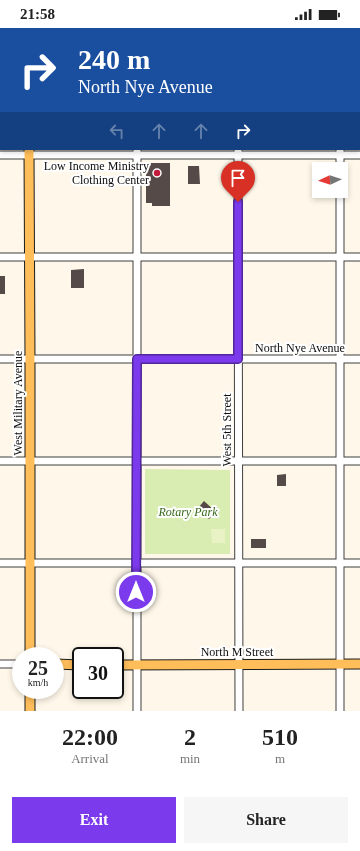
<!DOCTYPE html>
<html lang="en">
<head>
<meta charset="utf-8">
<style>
  :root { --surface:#fff; --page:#f6f6f6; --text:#222; --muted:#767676; --accent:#7c3aed }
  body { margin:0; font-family:"Times New Roman",serif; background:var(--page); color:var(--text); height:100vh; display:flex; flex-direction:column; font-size:15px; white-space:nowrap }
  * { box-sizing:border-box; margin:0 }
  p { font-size:13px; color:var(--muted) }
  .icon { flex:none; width:22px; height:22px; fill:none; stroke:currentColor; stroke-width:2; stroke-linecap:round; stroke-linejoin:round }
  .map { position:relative; height:683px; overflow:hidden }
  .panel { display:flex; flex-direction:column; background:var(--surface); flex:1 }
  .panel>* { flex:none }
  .banner { position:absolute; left:0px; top:0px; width:360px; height:122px; box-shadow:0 2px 6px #0003; background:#1a4fa0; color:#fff; overflow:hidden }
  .needle { width:26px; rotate:266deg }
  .controls { position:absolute; left:312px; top:134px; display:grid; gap:8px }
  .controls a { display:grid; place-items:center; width:36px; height:36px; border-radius:0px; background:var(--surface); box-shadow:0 2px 6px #0003; font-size:20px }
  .speed { position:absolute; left:12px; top:619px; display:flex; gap:8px; font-size:20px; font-weight:700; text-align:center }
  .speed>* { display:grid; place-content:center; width:52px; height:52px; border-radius:50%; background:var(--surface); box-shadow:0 2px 6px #0003; line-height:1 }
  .speed small { font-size:10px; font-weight:400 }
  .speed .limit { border:2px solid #111; border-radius:6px; background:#fff; color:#111 }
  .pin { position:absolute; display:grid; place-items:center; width:34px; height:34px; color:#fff; margin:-41px -17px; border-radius:50% 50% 50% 0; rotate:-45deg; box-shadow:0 0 4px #0007 }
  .pin .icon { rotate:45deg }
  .me { position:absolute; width:44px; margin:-22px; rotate:0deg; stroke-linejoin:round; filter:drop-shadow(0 0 3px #0008) }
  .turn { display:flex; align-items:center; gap:14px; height:84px; padding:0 12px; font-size:18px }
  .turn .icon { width:52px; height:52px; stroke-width:2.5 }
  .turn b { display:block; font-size:28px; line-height:34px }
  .lanes { display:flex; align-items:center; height:38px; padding:0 12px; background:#0003; justify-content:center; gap:20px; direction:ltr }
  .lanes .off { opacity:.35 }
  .eta { display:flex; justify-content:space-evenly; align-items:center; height:68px; text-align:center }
  .eta b { font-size:24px; font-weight:700; line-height:28px }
  .action { display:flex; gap:8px; margin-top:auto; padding:8px 12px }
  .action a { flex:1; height:46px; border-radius:0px; background:var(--accent); color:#fff; font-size:16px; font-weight:700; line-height:46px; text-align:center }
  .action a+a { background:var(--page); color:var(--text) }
  .status { display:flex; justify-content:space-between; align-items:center; height:28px; padding:0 20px; background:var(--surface); direction:ltr }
  .status svg { height:11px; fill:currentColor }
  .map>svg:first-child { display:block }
</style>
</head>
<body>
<div class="status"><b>21:58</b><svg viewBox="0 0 49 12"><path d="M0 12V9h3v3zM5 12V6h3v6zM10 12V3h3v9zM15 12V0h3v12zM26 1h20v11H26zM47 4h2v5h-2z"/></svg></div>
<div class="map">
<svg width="360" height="683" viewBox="0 0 360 683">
  <rect width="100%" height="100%" fill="#fff8ea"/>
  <path fill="#d9ecb2" d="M145,441L230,442V526H145Z"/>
  <path fill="#e9f2c4" d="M211,501H225V515H212Z"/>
  <path fill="#554a47" d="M146,135H170V178H152V175H146Z
    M188,138H199L200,156H188Z
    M84,241V260H71V242Z
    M0,248H5V266H0Z
    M286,446V458H277V447Z
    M204,473L216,484L209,491L198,480Z
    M251,511H266V520H251Z"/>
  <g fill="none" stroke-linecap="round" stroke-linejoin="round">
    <defs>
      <path id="minor" d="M237,0V1
        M340,0V1
        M137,1V0
        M238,121L239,683
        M0,127H360
        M340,141V121
        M340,163V683
        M0,229H360
        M0,331H360
        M0,433H360
        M0,535H360
        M0,636H21
        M137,683V121"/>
      <path id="major" d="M29,1V0
        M359,18H360
        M0,22H1
        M359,26H360
        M29,121L30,331V628
        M55,636L81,637
        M115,637L360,636
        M30,662V683"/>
    </defs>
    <use href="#minor" stroke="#3f3f3f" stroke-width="9"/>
    <use href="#major" stroke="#1d1d1d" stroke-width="11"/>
    <use href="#minor" stroke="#fff" stroke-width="7"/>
    <use href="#major" stroke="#ffbe5a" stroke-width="9"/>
  </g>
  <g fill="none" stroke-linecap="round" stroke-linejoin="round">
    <defs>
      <path id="route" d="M136,564L137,331H238V174"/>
    </defs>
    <use href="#route" stroke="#51269a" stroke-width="10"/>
    <use href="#route" stroke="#7c3aed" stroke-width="7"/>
  </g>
  <circle fill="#c41b3d" stroke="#fff" stroke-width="1.5" cx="157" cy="145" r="4"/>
  <g text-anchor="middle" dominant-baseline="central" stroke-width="4" stroke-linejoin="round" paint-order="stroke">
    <g font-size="12" fill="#0c0c0c" stroke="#fff" text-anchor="end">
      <text x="149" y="138">Low Income Ministry<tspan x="149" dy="14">Clothing Center</tspan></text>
    </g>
    <g font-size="12" fill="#0c0c0c" stroke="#fff">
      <text x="300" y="320">North Nye Avenue</text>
      <text transform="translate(18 375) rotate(-90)">West Military Avenue</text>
      <text transform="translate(227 402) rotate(-90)">West 5th Street</text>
      <text x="237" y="624">North M Street</text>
    </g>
    <g font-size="12" font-style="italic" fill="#356718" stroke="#fff">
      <text x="188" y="484">Rotary Park</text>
    </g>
  </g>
</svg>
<div class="controls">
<a><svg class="needle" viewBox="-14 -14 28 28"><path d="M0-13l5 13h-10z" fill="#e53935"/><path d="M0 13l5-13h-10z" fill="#767676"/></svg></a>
</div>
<div class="speed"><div>25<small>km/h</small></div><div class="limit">30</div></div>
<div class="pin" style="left:238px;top:174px;background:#d93025"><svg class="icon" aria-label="arrive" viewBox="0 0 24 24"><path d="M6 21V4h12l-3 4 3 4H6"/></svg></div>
<svg class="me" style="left:136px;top:564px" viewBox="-20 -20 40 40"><circle r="17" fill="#7c3aed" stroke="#fff" stroke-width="3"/><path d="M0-11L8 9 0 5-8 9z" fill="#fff"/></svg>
<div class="banner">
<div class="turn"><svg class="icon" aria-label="right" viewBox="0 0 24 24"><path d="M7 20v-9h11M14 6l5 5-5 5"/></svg><div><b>240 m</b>North Nye Avenue</div></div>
<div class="lanes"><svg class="icon off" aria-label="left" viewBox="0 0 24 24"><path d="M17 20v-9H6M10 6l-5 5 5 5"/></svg><svg class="icon off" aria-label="ahead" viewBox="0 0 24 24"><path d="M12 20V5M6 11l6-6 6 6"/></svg><svg class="icon off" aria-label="ahead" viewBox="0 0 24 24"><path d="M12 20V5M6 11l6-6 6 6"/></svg><svg class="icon" aria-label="right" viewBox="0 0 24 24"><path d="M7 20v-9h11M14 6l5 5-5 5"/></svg></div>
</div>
</div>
<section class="panel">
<div class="eta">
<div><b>22:00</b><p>Arrival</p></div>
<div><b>2</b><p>min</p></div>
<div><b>510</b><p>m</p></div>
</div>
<div class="action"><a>Exit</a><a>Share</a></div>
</section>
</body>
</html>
